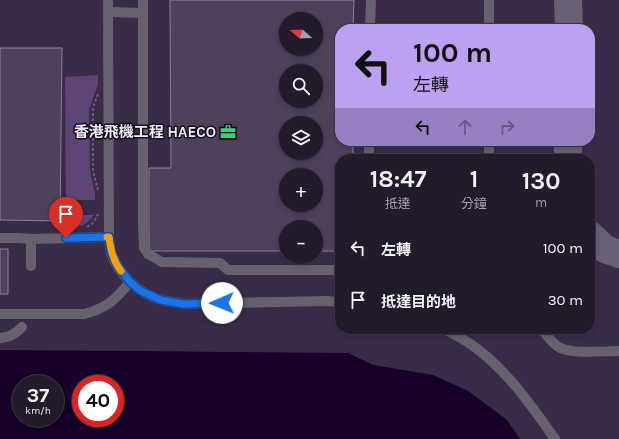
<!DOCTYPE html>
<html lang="zh-TW">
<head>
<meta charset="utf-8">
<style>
  :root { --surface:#231b2c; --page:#2f2838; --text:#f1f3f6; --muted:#a3a1a9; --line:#403948 }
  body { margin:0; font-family:Karla,"Noto Sans TC",sans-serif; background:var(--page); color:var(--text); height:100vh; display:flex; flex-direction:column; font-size:15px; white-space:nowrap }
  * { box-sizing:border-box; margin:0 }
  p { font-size:13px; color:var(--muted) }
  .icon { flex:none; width:22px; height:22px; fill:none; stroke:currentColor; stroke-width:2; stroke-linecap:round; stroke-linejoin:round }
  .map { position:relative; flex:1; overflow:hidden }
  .side { position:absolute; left:335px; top:154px; width:260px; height:180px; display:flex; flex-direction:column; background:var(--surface); border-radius:16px; box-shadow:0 2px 6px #0003,0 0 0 1px var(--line) }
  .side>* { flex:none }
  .hud { position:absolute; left:335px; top:24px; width:260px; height:122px; border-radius:16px; box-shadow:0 2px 6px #0003,0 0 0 1px var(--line); background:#bca0f2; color:#111; overflow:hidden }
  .needle { width:26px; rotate:289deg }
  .tools { position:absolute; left:279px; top:12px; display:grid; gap:8px }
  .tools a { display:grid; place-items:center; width:44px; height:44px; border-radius:50%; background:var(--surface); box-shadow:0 2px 6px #0003,0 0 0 1px var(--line); font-size:20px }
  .speed { position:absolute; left:12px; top:375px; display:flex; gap:8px; font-size:20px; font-weight:700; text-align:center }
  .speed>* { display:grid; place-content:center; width:52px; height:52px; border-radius:50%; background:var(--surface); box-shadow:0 2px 6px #0003,0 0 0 1px var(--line); line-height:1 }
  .speed small { font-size:10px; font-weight:400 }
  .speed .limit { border:6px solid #d22; background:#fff; color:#111 }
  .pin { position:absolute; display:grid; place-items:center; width:34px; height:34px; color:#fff; margin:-41px -17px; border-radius:50% 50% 50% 0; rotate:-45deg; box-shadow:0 0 4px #0007 }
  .pin .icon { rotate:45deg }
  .me { position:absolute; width:44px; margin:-22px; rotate:269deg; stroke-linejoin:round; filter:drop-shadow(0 0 3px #0008) }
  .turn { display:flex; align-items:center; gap:14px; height:84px; padding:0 12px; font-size:18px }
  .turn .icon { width:52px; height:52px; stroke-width:2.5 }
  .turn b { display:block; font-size:28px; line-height:34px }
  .lanes { display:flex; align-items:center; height:38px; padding:0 12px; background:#0003; justify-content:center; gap:20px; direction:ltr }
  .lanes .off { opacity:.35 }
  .eta { display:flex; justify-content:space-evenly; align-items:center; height:68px; text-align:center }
  .eta b { font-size:24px; font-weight:700; line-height:28px }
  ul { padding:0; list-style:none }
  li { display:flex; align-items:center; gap:12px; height:52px; padding:0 12px }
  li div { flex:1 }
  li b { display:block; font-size:15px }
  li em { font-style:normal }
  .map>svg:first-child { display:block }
</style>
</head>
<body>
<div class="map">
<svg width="619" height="439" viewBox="0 0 619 439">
  <rect width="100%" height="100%" fill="#2f243b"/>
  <path fill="#3a2c49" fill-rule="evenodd" d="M0,0H619V439H520L507,420L468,391L433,375L373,365L348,353L0,350ZM286,19H316V49H286ZM340,29H590V141H340ZM286,71H316V101H286ZM286,123H316V153H286ZM340,159H590V329H340ZM286,175H316V205H286ZM286,227H316V257H286Z"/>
  <path fill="#5d4575" d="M98,75V84L89,110L90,171L95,194V200H66L65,77Z
    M67,215H94C85,227 80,227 67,227Z"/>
  <path fill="#170129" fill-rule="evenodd" d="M0,350L348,353L373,365L433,375L468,391L507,420L520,439H0ZM21,384H55V418H21ZM81,384H115V418H81Z"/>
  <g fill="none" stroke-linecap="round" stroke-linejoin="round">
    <path stroke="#6a6076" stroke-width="28" d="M568,0L569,29
      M568,159V141
      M590,235L605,249L619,254"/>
  </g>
  <path fill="#4e425b" stroke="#8c7f9b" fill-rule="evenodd" d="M170,0H354L353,29H340V141H353V159H340V251H316V227H286V251H149V168H171ZM286,19H316V49H286ZM286,71H316V101H286ZM286,123H316V153H286ZM286,175H316V205H286Z
    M0,48H62L60,221L0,220Z
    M0,249H8V294H0Z"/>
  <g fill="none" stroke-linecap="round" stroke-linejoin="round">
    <path stroke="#6a6075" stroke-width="2" stroke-dasharray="3 2" stroke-linecap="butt" d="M98,94L93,107V171L98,190
      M87,227L94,222L98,214"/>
    <path stroke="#66616d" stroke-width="10" d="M108,0L109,237C109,242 110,248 111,253C119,275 139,294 162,300C168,302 176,302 183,304L325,301L340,302
      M143,0V227L144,248L148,254L162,262L220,263L228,270H340
      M108,12L143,13
      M370,29L371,0
      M489,29V0
      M369,159V141
      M489,159V141
      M0,238H17L31,239L109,237
      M31,266V239
      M0,314H84C107,308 115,300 130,282
      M445,329C453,334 461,338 469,343C505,367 530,404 555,439
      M542,329C546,335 551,341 557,346C569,355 603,351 619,351
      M0,338C8,338 17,333 22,327"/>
  </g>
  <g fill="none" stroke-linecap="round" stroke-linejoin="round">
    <defs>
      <path id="route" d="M66,238L109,237L111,252L118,266L130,282L141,291L161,300L183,304L222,303"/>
    </defs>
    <use href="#route" stroke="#114b97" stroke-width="10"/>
    <use href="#route" stroke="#1a73e8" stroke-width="7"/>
    <path stroke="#f59e0b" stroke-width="7" d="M107,237H109C111,250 113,261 121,271"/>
  </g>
  <defs>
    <symbol id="office-bare" viewBox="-9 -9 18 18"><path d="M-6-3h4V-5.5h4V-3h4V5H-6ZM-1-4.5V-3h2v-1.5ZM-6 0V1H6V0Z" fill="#29d885" stroke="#15101a" stroke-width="2.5" paint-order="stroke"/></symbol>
  </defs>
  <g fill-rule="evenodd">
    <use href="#office-bare" x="217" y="121" width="22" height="22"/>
  </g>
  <g text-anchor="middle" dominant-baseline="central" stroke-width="3" stroke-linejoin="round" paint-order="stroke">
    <g font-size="15" font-weight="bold" fill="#f0e9f9" stroke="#15101a" text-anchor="end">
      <text x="216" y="132">香港飛機工程 HAECO</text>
    </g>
  </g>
</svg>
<div class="tools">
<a><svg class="needle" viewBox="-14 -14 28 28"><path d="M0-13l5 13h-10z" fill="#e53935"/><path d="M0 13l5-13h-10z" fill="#a3a1a9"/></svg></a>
<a><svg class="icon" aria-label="search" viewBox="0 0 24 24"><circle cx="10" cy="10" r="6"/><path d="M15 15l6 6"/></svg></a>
<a><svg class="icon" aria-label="layers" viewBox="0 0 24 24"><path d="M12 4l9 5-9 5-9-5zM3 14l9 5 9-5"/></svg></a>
<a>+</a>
<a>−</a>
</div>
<div class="speed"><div>37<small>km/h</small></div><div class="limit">40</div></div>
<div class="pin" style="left:66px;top:238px;background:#d93025"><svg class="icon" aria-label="arrive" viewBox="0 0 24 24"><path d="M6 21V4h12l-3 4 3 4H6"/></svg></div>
<svg class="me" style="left:222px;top:303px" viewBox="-20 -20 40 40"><circle r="19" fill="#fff"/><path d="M0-13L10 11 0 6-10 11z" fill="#1a73e8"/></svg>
<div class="hud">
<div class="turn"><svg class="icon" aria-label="left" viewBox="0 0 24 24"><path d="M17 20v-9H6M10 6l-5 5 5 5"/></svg><div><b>100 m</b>左轉</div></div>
<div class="lanes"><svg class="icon" aria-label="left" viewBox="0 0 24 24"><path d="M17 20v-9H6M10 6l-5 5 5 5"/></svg><svg class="icon off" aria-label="ahead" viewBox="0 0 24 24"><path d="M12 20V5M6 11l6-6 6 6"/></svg><svg class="icon off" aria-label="right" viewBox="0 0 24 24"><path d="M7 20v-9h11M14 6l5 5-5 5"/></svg></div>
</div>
<section class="side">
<div class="eta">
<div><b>18:47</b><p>抵達</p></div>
<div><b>1</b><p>分鐘</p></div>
<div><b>130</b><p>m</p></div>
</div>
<ul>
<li><svg class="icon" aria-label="left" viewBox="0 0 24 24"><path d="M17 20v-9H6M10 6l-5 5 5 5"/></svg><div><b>左轉</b></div><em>100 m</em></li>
<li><svg class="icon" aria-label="arrive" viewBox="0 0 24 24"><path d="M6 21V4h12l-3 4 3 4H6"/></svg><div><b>抵達目的地</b></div><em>30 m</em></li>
</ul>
</section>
</div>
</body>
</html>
